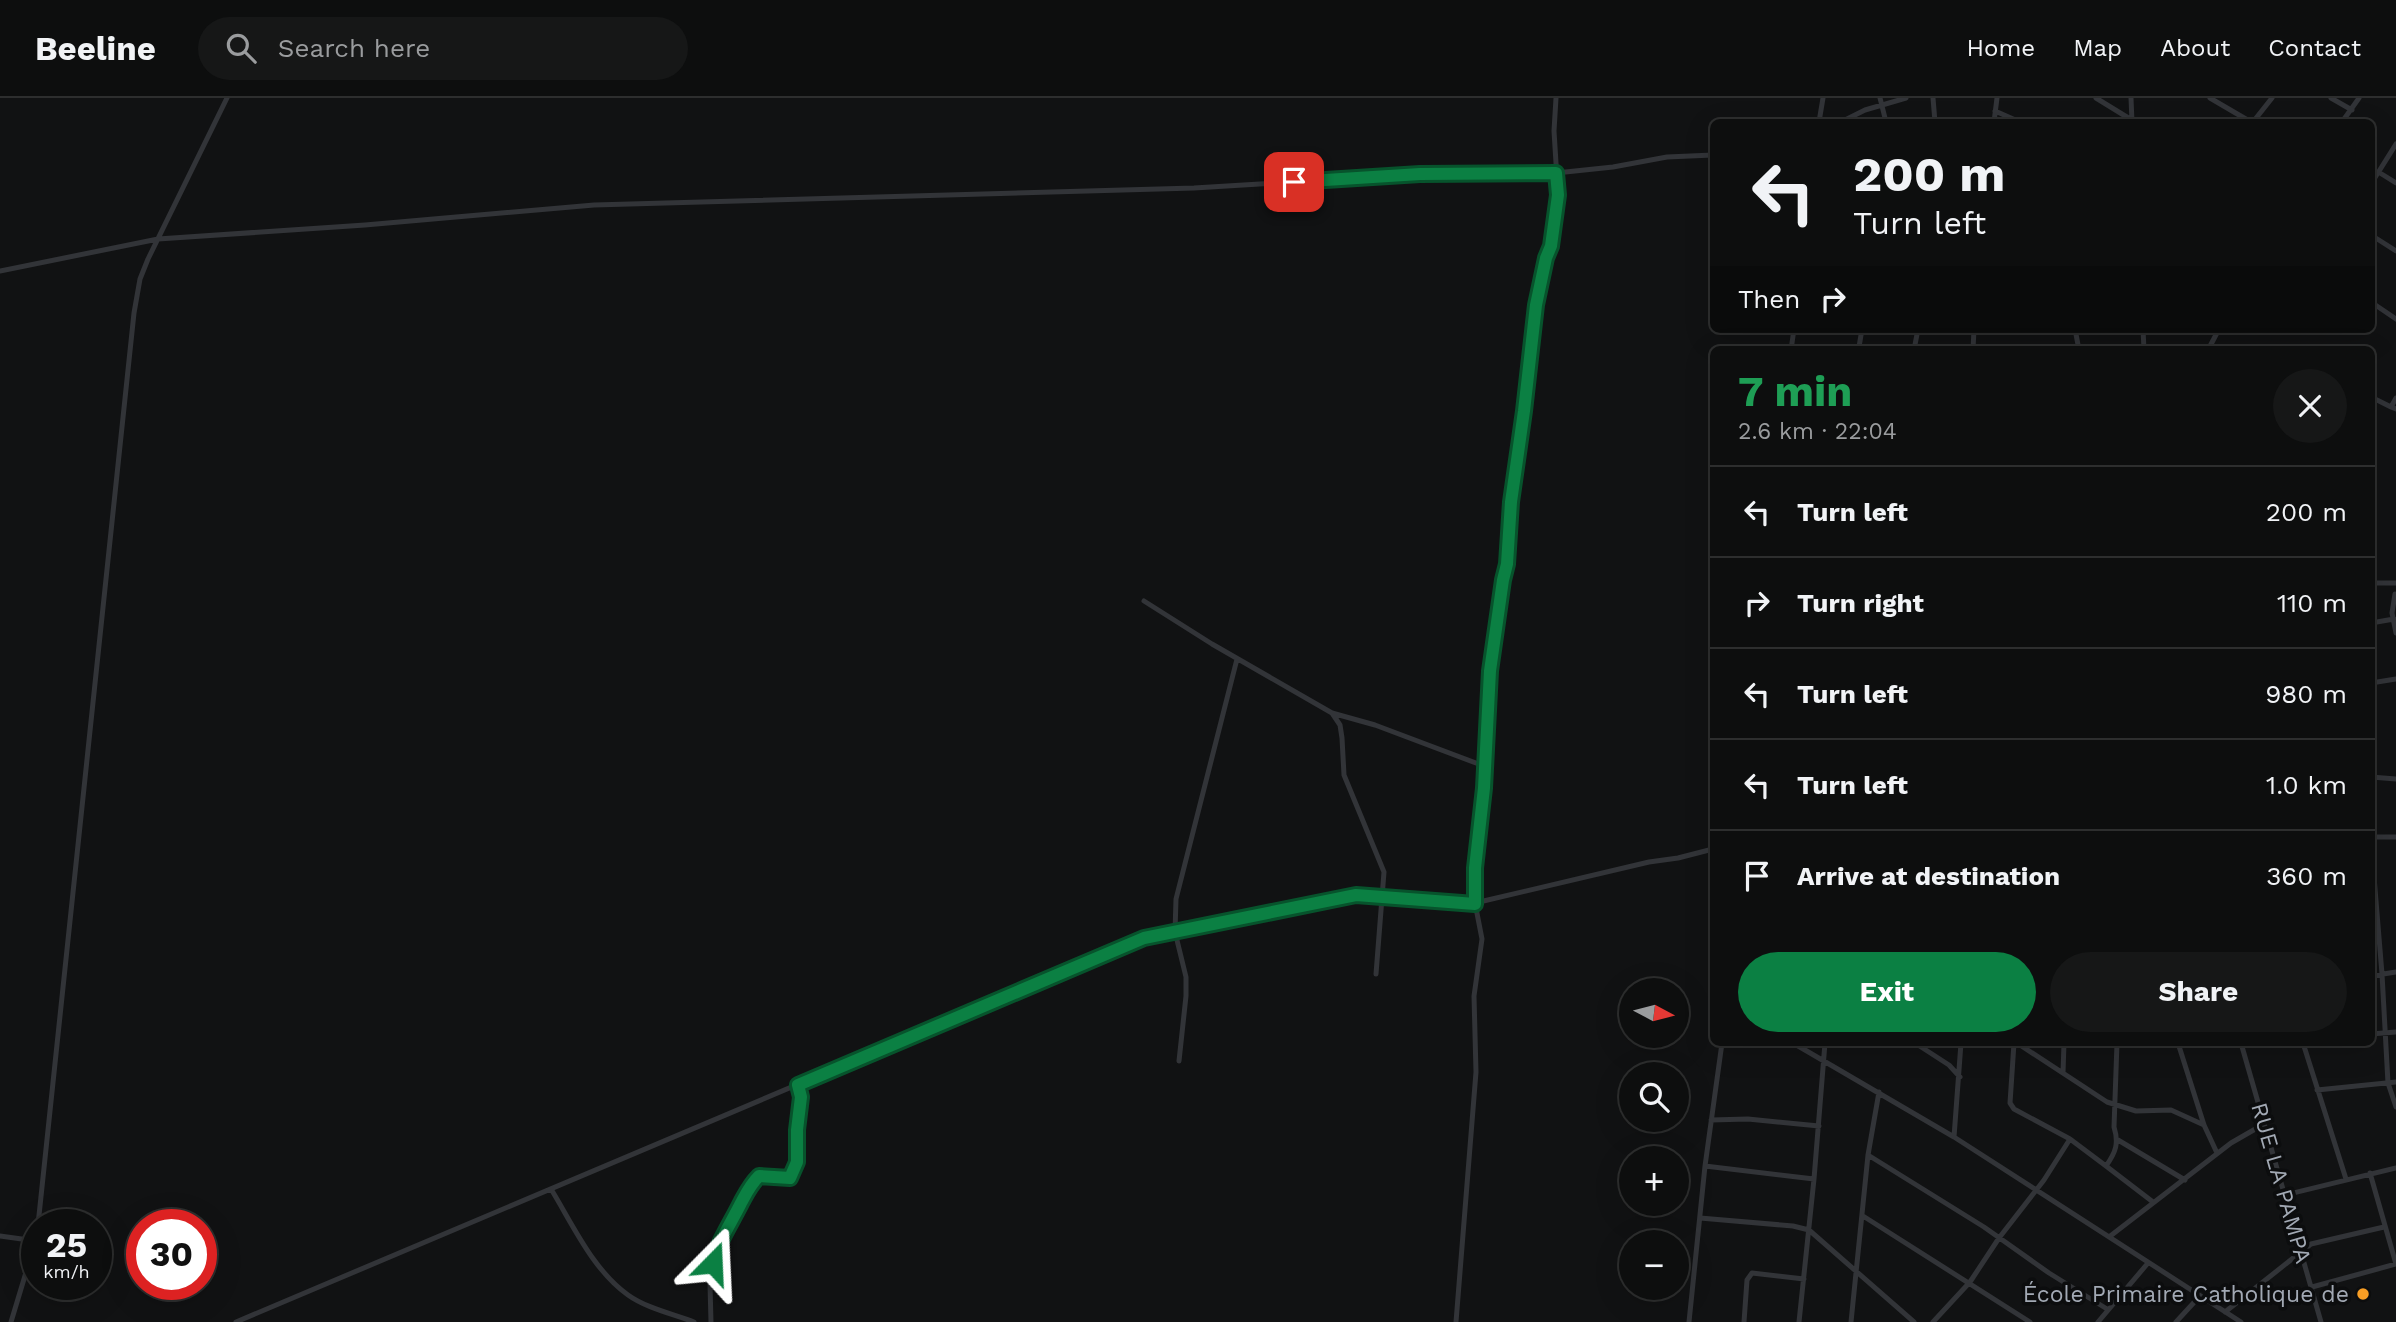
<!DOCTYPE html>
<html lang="en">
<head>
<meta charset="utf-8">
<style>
  :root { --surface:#0d0e0e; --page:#161717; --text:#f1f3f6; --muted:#9a9c9e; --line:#2d2e2e; --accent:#0b8043 }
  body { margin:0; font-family:"Work Sans",sans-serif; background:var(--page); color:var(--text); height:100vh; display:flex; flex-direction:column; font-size:26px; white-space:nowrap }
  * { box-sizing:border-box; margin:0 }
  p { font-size:23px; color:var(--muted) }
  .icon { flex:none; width:38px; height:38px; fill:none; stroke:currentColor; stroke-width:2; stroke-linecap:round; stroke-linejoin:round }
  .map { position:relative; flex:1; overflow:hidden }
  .sheet { position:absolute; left:1710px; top:248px; width:665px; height:700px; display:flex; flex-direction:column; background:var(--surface); border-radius:10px; box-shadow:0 7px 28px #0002,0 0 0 2px var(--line) }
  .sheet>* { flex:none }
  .banner { position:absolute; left:1710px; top:21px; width:665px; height:214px; border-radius:10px; box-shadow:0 7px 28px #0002,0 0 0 2px var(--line); background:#0d0e0e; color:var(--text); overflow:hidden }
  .needle { width:46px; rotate:97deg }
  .controls { position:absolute; left:1619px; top:880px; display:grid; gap:14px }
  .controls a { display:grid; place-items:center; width:70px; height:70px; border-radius:50%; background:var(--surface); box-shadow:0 7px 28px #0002,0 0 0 2px var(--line); font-size:35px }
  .speed { position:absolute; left:21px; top:1111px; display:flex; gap:14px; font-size:35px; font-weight:700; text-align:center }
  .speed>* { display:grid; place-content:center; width:91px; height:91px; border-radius:50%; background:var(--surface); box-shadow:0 7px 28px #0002,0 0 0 2px var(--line); line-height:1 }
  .speed small { font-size:18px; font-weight:400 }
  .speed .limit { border:10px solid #d22; background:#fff; color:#111 }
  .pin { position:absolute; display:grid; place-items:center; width:60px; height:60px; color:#fff; margin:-30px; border-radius:14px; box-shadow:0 4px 10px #0006 }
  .me { position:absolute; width:77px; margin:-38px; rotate:21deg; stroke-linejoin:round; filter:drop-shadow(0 0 5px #0008) }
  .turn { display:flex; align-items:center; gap:24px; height:147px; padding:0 28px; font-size:32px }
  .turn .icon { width:91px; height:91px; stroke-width:2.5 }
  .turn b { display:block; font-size:49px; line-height:60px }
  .then { display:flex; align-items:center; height:66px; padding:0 28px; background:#0003; gap:14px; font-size:26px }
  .round { display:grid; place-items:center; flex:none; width:74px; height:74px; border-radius:37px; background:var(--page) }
  .overview { display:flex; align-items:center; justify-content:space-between; height:119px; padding:0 28px }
  h1 { font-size:42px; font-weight:700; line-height:52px; color:#1e9e55 }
  .cta { display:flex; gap:14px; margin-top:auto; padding:14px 28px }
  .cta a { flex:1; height:80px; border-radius:42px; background:var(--accent); color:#fff; font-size:28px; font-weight:700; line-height:80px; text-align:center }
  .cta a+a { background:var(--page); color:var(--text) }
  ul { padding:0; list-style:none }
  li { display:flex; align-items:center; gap:21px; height:91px; padding:0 28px; border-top:2px solid var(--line) }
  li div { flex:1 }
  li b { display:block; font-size:26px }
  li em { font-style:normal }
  header { display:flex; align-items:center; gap:42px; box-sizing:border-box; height:98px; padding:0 35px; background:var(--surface); border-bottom:2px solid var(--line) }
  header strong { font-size:33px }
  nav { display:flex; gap:38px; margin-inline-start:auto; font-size:24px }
  .search { width:490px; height:63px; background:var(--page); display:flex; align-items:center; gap:18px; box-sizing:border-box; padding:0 24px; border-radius:38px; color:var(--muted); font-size:26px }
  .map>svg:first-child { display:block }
</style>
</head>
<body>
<header>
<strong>Beeline</strong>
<div class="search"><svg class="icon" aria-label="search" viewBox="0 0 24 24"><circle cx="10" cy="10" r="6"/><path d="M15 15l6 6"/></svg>Search here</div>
<nav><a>Home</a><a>Map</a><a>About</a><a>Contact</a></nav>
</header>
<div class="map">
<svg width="2396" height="1224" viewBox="0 0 2396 1224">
  <rect width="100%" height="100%" fill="#111213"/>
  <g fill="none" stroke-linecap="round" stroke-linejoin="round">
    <path stroke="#323438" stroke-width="5" d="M1880,0L1886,24
      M1933,0L1935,24
      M2096,0L2135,24
      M2131,0L2132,24
      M2210,0L2251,24
      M2331,0L2352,12
      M1995,13L2020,24
      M1819,24L1823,0
      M1841,24L1865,12L1906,0
      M1994,24L1997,0
      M2253,24L2272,0
      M2342,24L2359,0
      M2380,75L2396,85
      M2371,86L2396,46
      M2371,137L2396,153
      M0,173L158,141L365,127L594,107L1194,90L1420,76L1556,75L1613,69L1667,59L1713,57
      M2371,204L2396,221
      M1862,231L1859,249L1901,252
      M2075,231L2079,252
      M2143,231L2144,252
      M1791,252L1794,231
      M1914,252L1918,231
      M1973,252L1974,231
      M2208,252L2219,231
      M2371,299L2391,309
      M2396,300L2391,309L2396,311
      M2371,485H2396
      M2395,496L2392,515L2396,535
      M1144,503L1212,546L1332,615L1375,627L1484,668
      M2371,525L2394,521
      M2371,585L2396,581
      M1332,615L1340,627L1342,640L1344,677L1384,774L1376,876
      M2371,679L2396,681
      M2371,739H2396
      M2371,742L2382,876L2388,985L2396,1009
      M2371,878L2396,874
      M2371,936L2396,934
      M1793,945L1954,1039L2241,1224
      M1915,945L1949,967L1960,979
      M2017,945L2107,1004L2136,1013L2171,1012L2204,1027
      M2178,945L2204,1027L2217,1055
      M2241,945L2321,1224
      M2303,945L2346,1081
      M1179,963L1186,898V879L1175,834L1176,801L1237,561
      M2063,975L2064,945
      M2317,992L2396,984
      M1711,1022L1748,1021L1819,1028
      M1954,1039L1961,945
      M2070,1041L2106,1068C2116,1054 2119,1045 2114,1029L2117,945
      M2118,1042L2185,1082
      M1868,1057L1984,1129L2049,1175L2107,1211
      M1705,1068L1814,1081
      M2106,1068L2153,1104
      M2370,1075L2396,1166
      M551,1091C573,1127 593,1172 628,1197C646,1210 673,1216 694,1224
      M2285,1097L2396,1070
      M1863,1118L2030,1224
      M1700,1120L1793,1128L1809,1132L1914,1224
      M38,1127L134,215L140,181L148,161L227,0
      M0,1138L36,1143
      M2109,1139L2231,1045L2264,1026
      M2312,1189L2396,1166
      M2225,1214L2311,1146L2384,1129
      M11,1224L37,1138
      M236,1224L1144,840L1356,797L1475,805L1649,764L1678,760L1713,751
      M711,1224L710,1186L713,1165L719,1144L749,1087L759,1078L790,1080L797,1064V1032L801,999L798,987
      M1456,1224L1476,974L1474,898L1482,841L1475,805V770L1484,689L1490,573L1503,482L1507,466L1511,404L1524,313L1536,207L1546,160L1551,148L1558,97L1554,33L1556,0
      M1689,1224L1705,1068L1722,945
      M1744,1224L1747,1182L1752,1175L1804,1181
      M1799,1224L1814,1081L1825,945
      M1851,1224L1868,1057L1879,994
      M1933,1224L1970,1184L1999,1140L2044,1082L2070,1041L2014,1011L2010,1005L2014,945
      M2098,1224L2148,1165
      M2176,1224L2199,1199"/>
  </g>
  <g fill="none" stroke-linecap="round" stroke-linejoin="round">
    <defs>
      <path id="route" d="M713,1165C719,1142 730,1127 741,1105C747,1094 750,1087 759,1078L790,1080L797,1064V1032L801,999L798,987L1144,840L1356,797L1475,806V770L1484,690L1490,573L1503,482L1507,466L1511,404L1524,313L1536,207L1546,160L1551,148L1558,97L1556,75L1420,76L1294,84"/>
    </defs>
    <use href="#route" stroke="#07532c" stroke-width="18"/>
    <use href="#route" stroke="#0b8043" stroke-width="12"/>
  </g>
  <circle fill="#f89e25" stroke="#0c0d0e" stroke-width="2.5" cx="2363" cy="1196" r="7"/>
  <g text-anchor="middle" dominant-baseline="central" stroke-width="7" stroke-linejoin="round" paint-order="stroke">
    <g font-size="23" fill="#a2a9b4" stroke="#0c0d0e">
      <text transform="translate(2281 1085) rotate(74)">RUE LA PAMPA</text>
    </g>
    <g font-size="23" fill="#a2a9b4" stroke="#0c0d0e" text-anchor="end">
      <text x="2349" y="1196">École Primaire Catholique de</text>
    </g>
  </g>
</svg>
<div class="controls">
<a><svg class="needle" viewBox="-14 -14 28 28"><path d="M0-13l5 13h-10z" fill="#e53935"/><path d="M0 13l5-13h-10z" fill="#9a9c9e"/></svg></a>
<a><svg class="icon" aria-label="search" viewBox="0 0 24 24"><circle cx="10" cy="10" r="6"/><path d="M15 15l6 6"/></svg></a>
<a>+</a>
<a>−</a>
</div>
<div class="speed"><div>25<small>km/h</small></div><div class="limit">30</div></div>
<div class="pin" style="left:1294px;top:84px;background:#d93025"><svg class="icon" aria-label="arrive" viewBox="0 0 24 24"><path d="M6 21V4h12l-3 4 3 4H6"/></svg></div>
<svg class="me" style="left:713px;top:1165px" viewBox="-20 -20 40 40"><path d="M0-17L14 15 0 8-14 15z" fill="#0b8043" stroke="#fff" stroke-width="4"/></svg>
<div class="banner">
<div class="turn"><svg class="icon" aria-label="left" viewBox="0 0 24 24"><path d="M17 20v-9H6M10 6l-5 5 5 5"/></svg><div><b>200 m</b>Turn left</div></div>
<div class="then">Then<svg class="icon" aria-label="right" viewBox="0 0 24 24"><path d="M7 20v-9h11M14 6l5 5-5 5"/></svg></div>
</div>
<section class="sheet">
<div class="overview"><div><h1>7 min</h1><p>2.6 km · 22:04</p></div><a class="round"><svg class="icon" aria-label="close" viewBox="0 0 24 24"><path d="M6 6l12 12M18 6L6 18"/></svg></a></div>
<ul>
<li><svg class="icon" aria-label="left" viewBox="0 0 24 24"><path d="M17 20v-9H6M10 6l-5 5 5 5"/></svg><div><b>Turn left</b></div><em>200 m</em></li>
<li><svg class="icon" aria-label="right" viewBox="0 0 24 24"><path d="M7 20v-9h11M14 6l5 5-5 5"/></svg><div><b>Turn right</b></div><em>110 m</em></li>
<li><svg class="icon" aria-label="left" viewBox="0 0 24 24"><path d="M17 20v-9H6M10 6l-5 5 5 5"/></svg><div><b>Turn left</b></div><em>980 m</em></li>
<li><svg class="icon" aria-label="left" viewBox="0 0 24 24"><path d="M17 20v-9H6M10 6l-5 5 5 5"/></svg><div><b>Turn left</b></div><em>1.0 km</em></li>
<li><svg class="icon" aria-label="arrive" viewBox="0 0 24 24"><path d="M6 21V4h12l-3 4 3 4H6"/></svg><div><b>Arrive at destination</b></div><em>360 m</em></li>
</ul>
<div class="cta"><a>Exit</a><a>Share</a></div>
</section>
</div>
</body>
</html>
